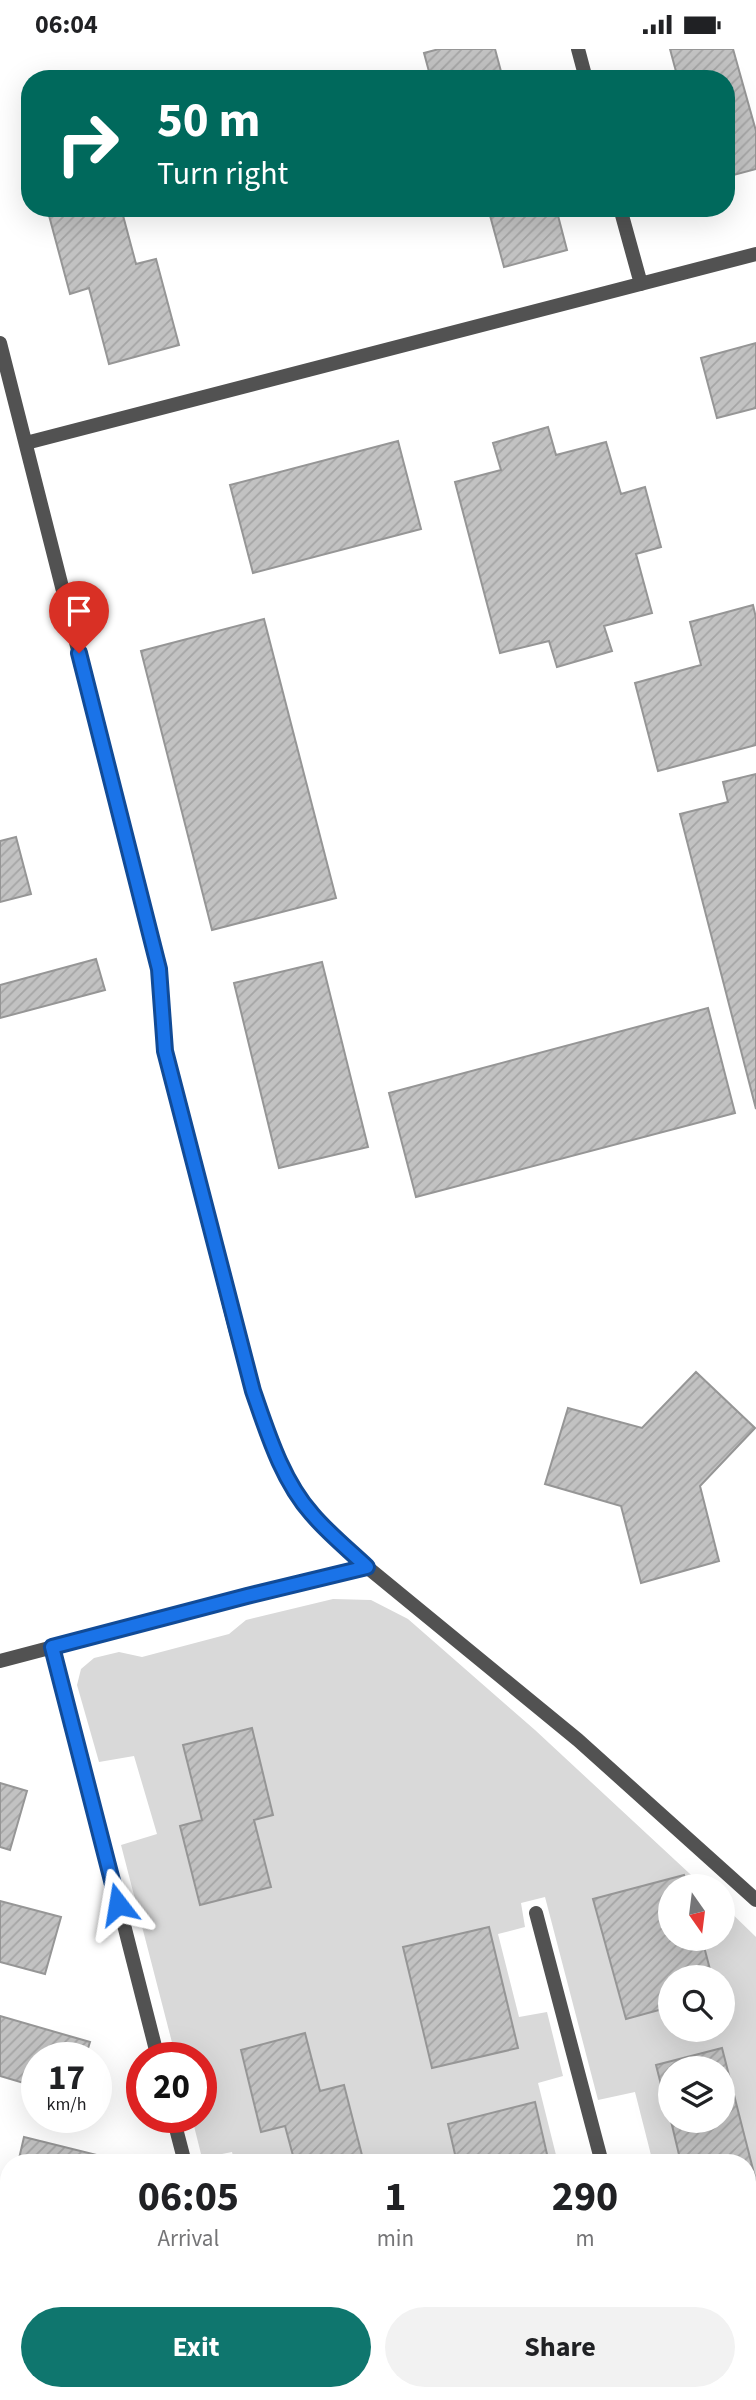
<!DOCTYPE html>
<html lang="en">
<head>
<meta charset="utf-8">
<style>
  :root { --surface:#fff; --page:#f2f2f2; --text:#202124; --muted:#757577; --accent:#0f766e }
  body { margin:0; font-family:"Source Sans 3",sans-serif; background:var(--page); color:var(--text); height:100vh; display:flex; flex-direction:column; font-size:26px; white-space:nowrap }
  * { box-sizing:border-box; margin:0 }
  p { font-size:23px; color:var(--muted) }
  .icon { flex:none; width:38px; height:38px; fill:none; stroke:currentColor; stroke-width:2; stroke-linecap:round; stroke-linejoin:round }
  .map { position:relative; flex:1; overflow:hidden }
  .side { position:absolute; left:0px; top:2105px; width:756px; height:247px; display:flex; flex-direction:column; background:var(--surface); border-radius:28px 28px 0 0; box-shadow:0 7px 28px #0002 }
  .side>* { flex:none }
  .guide { position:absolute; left:21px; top:21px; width:714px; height:147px; border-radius:28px; box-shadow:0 7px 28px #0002; background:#00695c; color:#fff; overflow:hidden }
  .needle { width:46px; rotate:166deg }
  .controls { position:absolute; left:658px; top:1825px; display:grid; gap:14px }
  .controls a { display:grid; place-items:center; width:77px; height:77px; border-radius:50%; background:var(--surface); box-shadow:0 7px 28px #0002; font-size:35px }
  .speed { position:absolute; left:21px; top:1993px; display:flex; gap:14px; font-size:35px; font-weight:700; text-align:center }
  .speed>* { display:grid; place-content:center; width:91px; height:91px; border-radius:50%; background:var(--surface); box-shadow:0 7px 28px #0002; line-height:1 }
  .speed small { font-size:18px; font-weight:400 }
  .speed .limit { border:10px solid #d22; background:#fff; color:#111 }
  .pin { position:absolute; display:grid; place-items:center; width:60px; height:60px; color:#fff; margin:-72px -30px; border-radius:50% 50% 50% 0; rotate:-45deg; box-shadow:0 0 7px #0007 }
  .pin .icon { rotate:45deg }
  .me { position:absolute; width:77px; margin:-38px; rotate:346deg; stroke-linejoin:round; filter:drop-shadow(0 0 5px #0008) }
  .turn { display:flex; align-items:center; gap:24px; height:147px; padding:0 21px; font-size:32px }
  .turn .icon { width:91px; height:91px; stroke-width:2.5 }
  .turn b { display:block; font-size:49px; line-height:60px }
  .eta { display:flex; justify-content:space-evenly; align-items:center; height:119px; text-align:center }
  .eta b { font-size:42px; font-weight:700; line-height:49px }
  .primary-button { display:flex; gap:14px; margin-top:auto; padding:14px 21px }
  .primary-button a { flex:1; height:80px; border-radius:42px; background:var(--accent); color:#fff; font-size:28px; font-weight:700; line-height:80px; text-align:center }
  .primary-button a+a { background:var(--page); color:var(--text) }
  .status { display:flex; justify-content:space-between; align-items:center; height:49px; padding:0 35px; background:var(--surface); direction:ltr }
  .status svg { height:19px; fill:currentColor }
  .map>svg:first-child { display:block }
</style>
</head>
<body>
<div class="status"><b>06:04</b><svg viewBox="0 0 49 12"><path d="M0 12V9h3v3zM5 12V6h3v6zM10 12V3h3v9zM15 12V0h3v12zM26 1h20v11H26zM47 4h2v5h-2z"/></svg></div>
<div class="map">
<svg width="756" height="2351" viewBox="0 0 756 2351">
  <defs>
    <pattern id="building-hatch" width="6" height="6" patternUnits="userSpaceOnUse" patternTransform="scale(1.75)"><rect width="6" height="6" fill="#c2c2c2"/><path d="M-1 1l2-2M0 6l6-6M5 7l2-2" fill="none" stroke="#a5a5a5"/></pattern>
  </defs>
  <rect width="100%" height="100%" fill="#fff"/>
  <path fill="#d9d9d9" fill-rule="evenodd" d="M333,1550L371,1551L408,1570L535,1681L703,1837L670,1838V1890H723V1856L756,1888V2351H535L533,2343H747V2114H653L635,2043L598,2051L545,1848L521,1854L525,1878L498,1885L519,1968L547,1963L563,2027L538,2034L558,2114H235L232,2103L202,2109L192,2069L201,2068V2009H176L121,1796L157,1785L134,1707L99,1713L77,1636L81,1620L94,1609L119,1603L142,1608L229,1585L246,1571ZM670,1928H723V1981H670ZM670,2020H723V2072H670Z"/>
  <path fill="url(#building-hatch)" stroke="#969696" stroke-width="2" d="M439,0H495L503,30H431L424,4Z
    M670,0H733L756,82V120L726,128V30H678Z
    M47,159H121L136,215L156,210L179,296L109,315L89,239L70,245Z
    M488,159H556L567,201L504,218Z
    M756,294V359L717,369L701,309Z
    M548,378L556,406L606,393L621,445L645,438L661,498L636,505L652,564L604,577L612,602L557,618L549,592L500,604L455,433L501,421L493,394Z
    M398,392L421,480L253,524L230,436Z
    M753,556L756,569V696L658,722L635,634L701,616L690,573Z
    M264,570L336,849L212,881L141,602Z
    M756,725V1060L680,765L728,753L723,733Z
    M16,788L31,845L0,853V792Z
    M96,910L105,941L0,969V936Z
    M322,913L368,1098L279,1119L234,934Z
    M708,959L735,1064L416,1148L389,1044Z
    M696,1323L755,1379L700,1437L719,1512L641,1534L621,1457L545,1435L568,1359L642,1379Z
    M252,1679L273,1766L254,1771L271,1838L200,1856L180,1777L202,1771L183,1696Z
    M0,1734L27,1742L10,1801L0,1798Z
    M684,1826L688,1838H670V1890H702L712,1928H670V1958L626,1970L593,1850Z
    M0,1852L61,1868L45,1925L0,1913Z
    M489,1878L518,1999L432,2019L403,1898Z
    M0,1967L90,1993L85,2009H37V2038L0,2027Z
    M305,1984L320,2042L344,2036L364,2114H295L285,2077L261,2083L241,2001Z
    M722,1999L756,2132V2157L747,2159V2114H681L671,2072H723V2020H670V2071L656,2016Z
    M535,2053L549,2114H457L448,2075Z
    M24,2088L121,2112V2114H18Z
    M573,2343H742L743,2348L733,2351H575Z"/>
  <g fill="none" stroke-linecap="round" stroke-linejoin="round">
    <path stroke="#525252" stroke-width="14" d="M578,0L586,30
      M620,159L641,235
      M0,294L159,920L165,1002L236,1283L271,1396L299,1448L313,1466L367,1518L578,1691L756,1851
      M26,394L756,205
      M53,1598L158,2009
      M0,1612L247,1547L367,1518
      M536,1864L602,2114
      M173,2068L185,2114
      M517,2343L519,2351
      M202,2351L231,2343"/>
  </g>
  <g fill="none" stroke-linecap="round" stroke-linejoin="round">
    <defs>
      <path id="route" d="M79,604L159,920L165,1002L253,1342C268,1385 282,1431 312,1465C328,1484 349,1501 367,1518L247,1547L52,1598L118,1855"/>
    </defs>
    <use href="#route" stroke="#114b97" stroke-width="18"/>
    <use href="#route" stroke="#1a73e8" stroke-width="12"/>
  </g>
</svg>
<div class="controls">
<a><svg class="needle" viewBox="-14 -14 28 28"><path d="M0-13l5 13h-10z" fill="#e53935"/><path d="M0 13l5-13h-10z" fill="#757577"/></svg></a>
<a><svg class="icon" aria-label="search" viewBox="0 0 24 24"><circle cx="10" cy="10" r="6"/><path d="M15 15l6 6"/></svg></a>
<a><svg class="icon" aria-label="layers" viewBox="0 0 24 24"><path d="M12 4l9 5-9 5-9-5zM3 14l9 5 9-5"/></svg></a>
</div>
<div class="speed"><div>17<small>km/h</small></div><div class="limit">20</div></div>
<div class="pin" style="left:79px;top:604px;background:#d93025"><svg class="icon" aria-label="arrive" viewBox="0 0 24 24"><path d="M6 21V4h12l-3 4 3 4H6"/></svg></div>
<svg class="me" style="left:118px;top:1855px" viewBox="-20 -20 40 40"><path d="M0-17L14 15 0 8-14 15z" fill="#1a73e8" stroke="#fff" stroke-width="4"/></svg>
<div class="guide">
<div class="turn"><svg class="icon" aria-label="right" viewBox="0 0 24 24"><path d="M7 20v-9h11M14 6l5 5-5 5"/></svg><div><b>50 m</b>Turn right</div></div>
</div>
<section class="side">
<div class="eta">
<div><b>06:05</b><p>Arrival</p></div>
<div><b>1</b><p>min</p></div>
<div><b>290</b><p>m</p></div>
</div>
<div class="primary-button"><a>Exit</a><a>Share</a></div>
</section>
</div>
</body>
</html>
